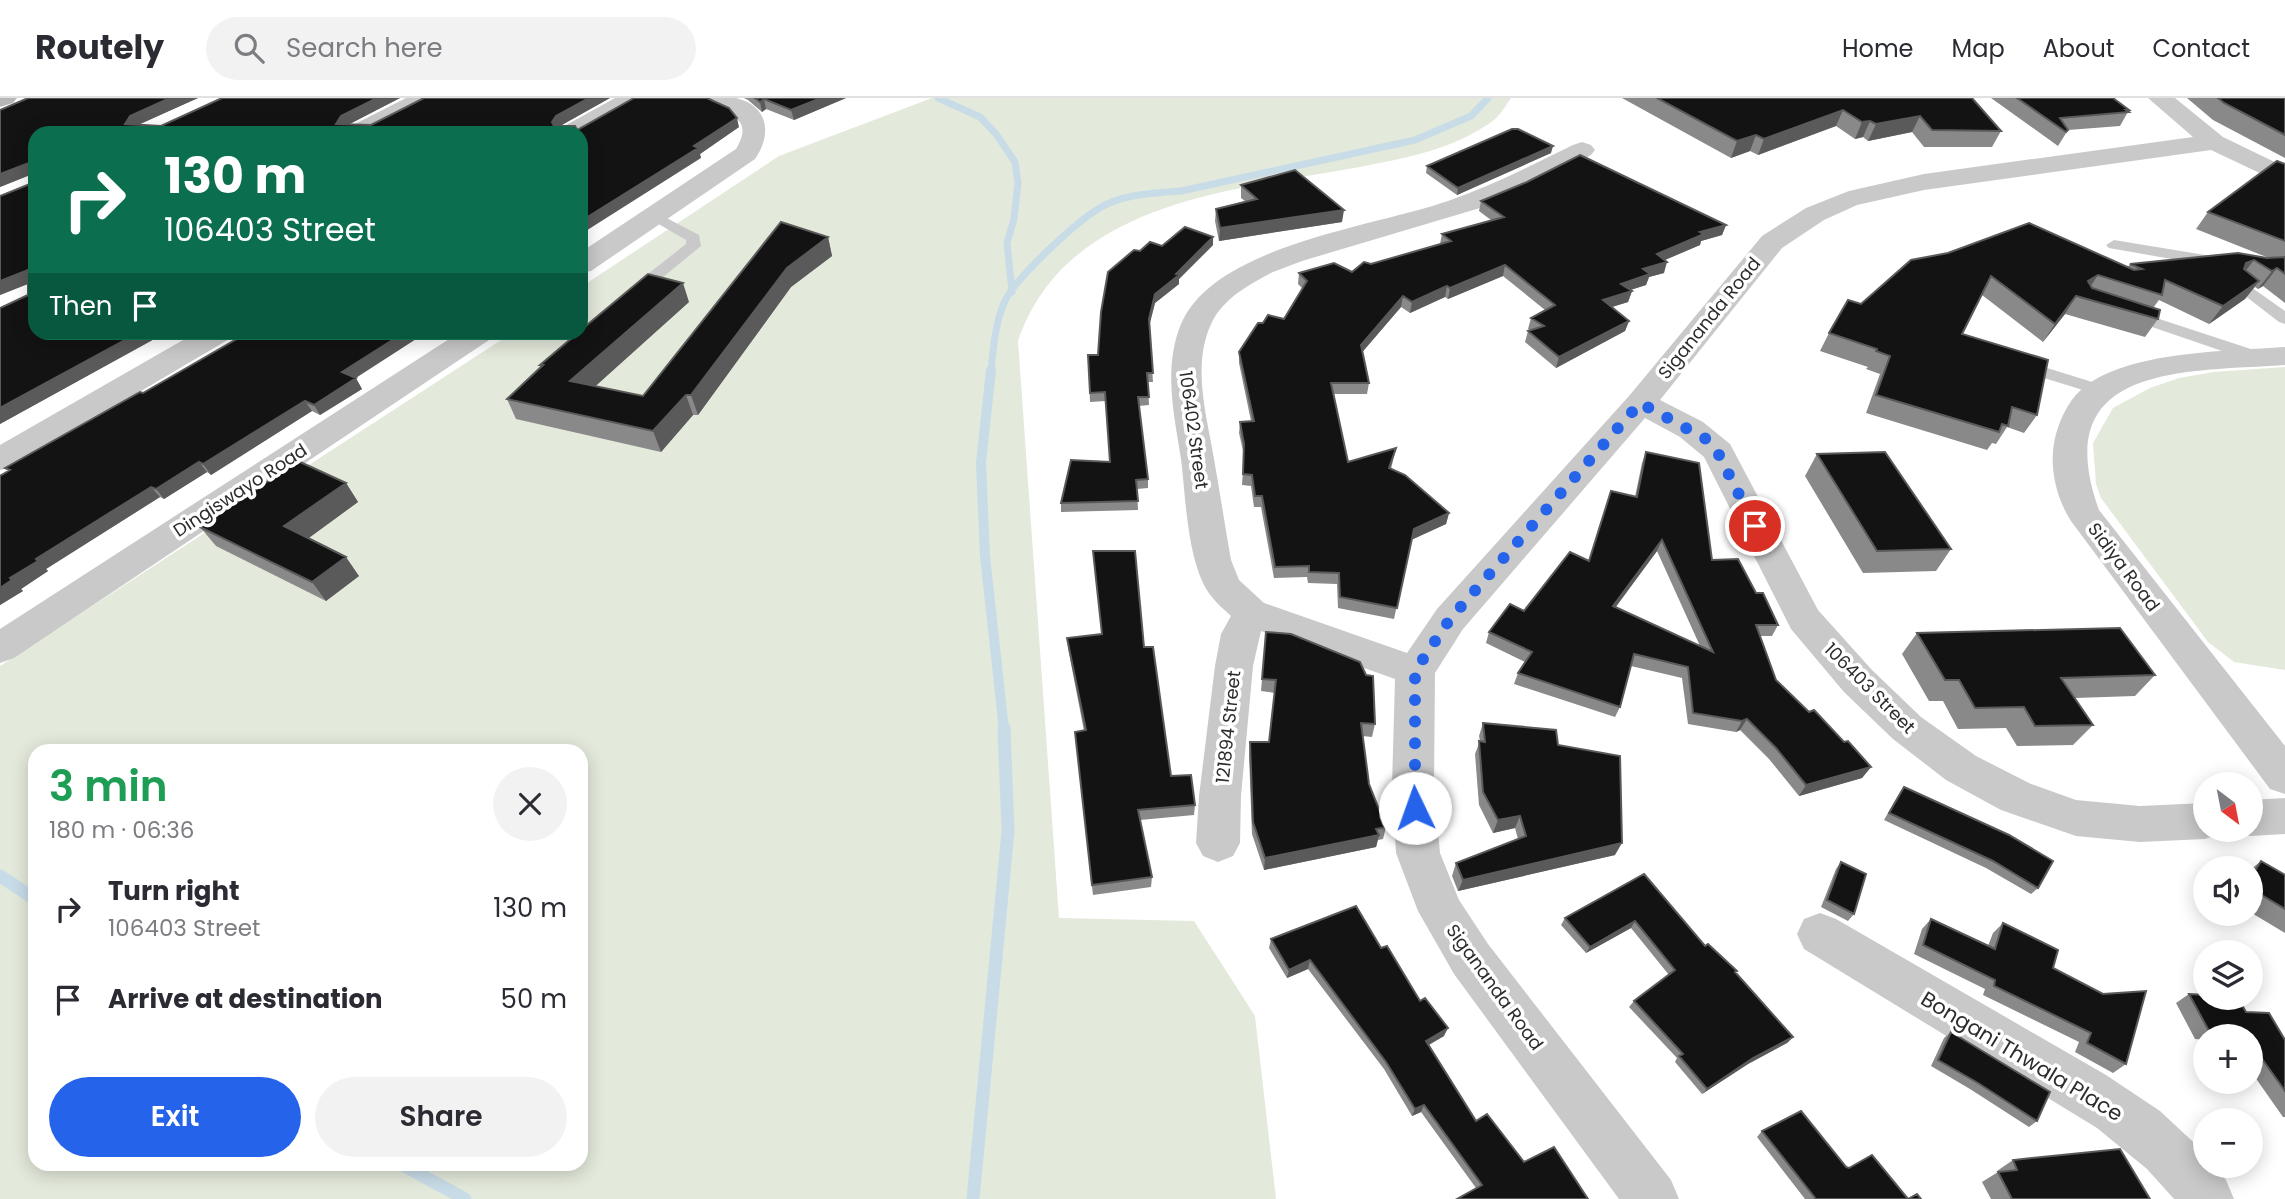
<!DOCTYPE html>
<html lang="en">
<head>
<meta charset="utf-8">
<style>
  :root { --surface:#fff; --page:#f2f2f3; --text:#2b2b33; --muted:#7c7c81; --line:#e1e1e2; --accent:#2563eb }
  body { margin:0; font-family:Poppins,sans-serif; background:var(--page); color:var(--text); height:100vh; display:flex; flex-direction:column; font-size:26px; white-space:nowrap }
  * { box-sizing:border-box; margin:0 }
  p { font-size:23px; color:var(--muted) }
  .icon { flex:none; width:38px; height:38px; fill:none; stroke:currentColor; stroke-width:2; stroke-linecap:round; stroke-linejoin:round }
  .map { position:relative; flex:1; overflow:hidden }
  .drawer { position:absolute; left:28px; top:646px; width:560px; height:427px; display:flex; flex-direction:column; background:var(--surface); border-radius:21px; box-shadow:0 4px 18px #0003 }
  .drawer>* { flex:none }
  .top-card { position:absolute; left:28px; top:28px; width:560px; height:214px; border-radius:21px; box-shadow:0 4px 18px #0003; background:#0b6e4f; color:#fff; overflow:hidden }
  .needle { width:46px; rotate:148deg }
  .controls { position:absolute; left:2193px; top:674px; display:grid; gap:14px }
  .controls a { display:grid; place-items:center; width:70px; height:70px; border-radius:50%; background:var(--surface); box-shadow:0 4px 18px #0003; font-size:35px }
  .pin { position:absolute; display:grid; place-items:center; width:60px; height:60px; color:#fff; margin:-30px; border:4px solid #fff; border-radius:50%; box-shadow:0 2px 7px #0007 }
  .me { position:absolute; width:77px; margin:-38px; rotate:357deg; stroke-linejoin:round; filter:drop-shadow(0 0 5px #0008) }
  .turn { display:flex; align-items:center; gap:24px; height:147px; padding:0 21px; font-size:32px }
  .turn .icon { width:91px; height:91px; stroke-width:2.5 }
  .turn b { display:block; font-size:49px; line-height:60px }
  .then { display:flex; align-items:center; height:66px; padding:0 21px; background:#0003; gap:14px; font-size:26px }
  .round { display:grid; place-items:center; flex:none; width:74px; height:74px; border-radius:37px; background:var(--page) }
  .head { display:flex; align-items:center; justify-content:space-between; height:119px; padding:0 21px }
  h1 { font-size:42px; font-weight:600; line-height:52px; color:#1e9e55 }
  .action { display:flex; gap:14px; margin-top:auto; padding:14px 21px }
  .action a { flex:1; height:80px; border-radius:42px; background:var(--accent); color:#fff; font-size:28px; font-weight:600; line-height:80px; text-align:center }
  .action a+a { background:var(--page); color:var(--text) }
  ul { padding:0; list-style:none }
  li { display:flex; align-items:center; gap:21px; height:91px; padding:0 21px }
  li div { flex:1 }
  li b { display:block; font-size:26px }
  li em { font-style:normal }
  header { display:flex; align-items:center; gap:42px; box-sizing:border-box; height:98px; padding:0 35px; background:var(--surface); border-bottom:2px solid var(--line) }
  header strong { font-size:33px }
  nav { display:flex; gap:38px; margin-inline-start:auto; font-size:24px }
  .search { width:490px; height:63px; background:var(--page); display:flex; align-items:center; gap:18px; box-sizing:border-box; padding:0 24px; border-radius:38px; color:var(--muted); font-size:26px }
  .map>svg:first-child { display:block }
</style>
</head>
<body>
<header>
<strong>Routely</strong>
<div class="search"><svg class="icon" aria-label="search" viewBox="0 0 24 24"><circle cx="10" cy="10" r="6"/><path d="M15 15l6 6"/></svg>Search here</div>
<nav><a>Home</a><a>Map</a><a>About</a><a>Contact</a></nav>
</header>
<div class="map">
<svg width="2285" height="1101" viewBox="0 0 2285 1101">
  <rect width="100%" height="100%" fill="#fff"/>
  <path fill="#e3e9db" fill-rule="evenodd" d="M932,0H1511C1506,7 1501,16 1495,21C1457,51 1405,60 1360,69C1235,92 1066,102 1018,243L1059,820L1194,823L1255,918L1276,1101H0V568L512,235L581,234V189L779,58ZM35,653H581V1066H35Z
    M2285,269V572L2234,564L2208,544L2101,400L2096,386L2093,345L2113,310L2150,290L2179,280L2214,274Z"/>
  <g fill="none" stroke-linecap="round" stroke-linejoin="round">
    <path stroke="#c8dce8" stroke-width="7" d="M938,0L980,19L996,36L1015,64L1018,85L1014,121L1007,145L1012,194
      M991,274C993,252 995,226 1004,205C1014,181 1074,126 1098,111C1121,96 1154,95 1181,93L1415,42L1471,18L1488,0"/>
    <path stroke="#c8dce8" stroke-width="10" d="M991,272L981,365L985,458L1004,632"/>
    <path stroke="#c8dce8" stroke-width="13" d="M0,778L35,801
      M401,1066L465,1101
      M973,1101L1008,733L1004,630"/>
    <path fill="#c9c9c9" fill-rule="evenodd" d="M655,114L699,137L701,148L641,197H629L627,194L629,191L686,146V142L650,121L648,118L650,115Z
      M2114,142L2217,159L2225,164L2217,169L2109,150L2106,147Z
      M2241,182L2285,213V226L2279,224L2235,190L2233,187L2235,184Z
      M2129,211L2266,256L2268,260L2266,264H2254L2123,219L2121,216L2123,213Z
      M2018,261L2105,288L2108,292L2099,297L2012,270L2010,266L2012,262Z"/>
    <path fill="#c9c9c9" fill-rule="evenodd" d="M406,0H436L432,5L375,35H344L347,30Z
      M615,0H644L640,5L581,39V35H558L561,30Z
      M702,0C713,0 726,0 736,0C769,8 772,37 755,61L591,173L581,175V154L736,51C759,12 715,19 702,0Z
      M2148,0H2175L2223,39L2285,69V87L2211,52L1924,92L1857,107L1824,122L1782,150L1660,302L1703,324L1730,346L1818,512L1872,572L1921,619L1976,658L2031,686L2076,702L2140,708L2205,705V732H2222L2220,736L2205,741L2140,744L2076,738L2001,712L1946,682L1893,641L1844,594L1791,531L1704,359L1680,339L1645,320L1463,531L1435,575L1434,687L1440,755L1459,802L1488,846L1671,1082L1679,1101H1619L1454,876L1418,813L1396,755L1392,687L1395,581L1261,533L1253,568L1241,698L1240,745L1233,758L1218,764L1203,758L1196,745L1199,698L1215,568L1221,536L1231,518C1225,512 1217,506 1212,499C1187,469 1186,400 1181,361C1174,316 1163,270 1181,226C1215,147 1373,129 1448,103C1492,88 1532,67 1573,47L1582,44L1591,47L1595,52L1591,57L1523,92L1480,110L1302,163L1273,174C1250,186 1224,200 1212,224C1191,267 1207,318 1214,361C1220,395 1225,428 1231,462L1239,482L1264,505L1407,555L1437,511L1629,298L1762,138L1806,110L1849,93L1924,76L2193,39Z
      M197,234H235L231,240L12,369L0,372V347Z
      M460,234H496L492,240L14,560L0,565V531Z
      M2285,249V267C2185,274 2046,265 2099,412L2285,648V696L2270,691L2071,423C2055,398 2048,365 2056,336C2061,318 2071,298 2087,287C2133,253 2229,253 2285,249Z
      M2285,700V736L2250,738L2235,733L2250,732V702Z
      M1820,815L1836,821L2106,977L2160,1013L2205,1055V1068H2215L2226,1082L2234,1101H2174L2147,1071L2097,1030L1804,851L1797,836L1804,821Z"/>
    <path fill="#b6b6b6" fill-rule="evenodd" d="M0,0H17L13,5L0,9Z"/>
  </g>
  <path fill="#898989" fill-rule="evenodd" d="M28,0H198L139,26L161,28L222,0H400L349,26L371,27L610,0L560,28L577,32L739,29L700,56L701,60L581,35H35L167,234L0,326V210L28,197V186L0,197V98L30,86V77L0,89V12Z
    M744,0H846L794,22L766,11L762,14L748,2Z
    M1622,0H1972L2001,33L1992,49H1924L1912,34L1868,43L1863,39L1855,41L1836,28L1758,57L1750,53L1731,60Z
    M1991,0H2113L2129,12L2120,28L2068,32L2058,48Z
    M2187,0H2285V60L2213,22Z
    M1551,55L1457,97L1426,75L1427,68Z
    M2285,65V205L2263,188L2258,191L2255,189L2245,201L2209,226L2159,202L2153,210L2158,221L2145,239L2065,216L2043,244L1982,197L1962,236L2037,317L2024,335L2007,329L1996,346L1992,345L1987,352L1866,315L1880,276L1866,271L1868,269L1820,253L1829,235L1911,162L2128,169L2130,166L2269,160L2196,131L2208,114Z
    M1241,87L1342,124L1219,143L1215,123L1216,111L1245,103L1241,100Z
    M1481,103L1726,127L1722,137L1701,143L1700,147L1665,162L1664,175L1649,179L1646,187L1630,192L1632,193L1628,204L1612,209L1629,223L1625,233L1556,270L1525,244L1528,233L1530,232L1528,231L1531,220L1545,212L1503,178L1448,201L1445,199L1410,215L1401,209L1362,254L1369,285L1367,296H1334L1348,364L1396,350L1391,371L1449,415L1446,426L1411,442L1394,521L1338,510L1337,486L1308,485L1307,479L1274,480L1261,409H1254L1251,388L1242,387L1244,357L1239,335L1240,324L1251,323L1239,265V254L1263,225L1284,221L1302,190L1298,186L1299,175L1352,174L1371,166L1440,146L1442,136L1491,122L1479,113Z
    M828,139L832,158L791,189L698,317H693L661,354L516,321L507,301L541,268L540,267L689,204L595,288L643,298Z
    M1213,147L1179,181V186L1155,205L1149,227L1153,284H1148L1149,307L1139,308L1148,381V390L1137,391L1138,412L1061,414V405L1110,364L1106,303L1090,304L1088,257H1098L1140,153L1162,148Z
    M355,280L362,291L320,317L312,313L211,377L207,374L164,401L160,399L46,471L48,473L21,491L23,493L0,507L8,373L5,370L143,295Z
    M1646,354L1712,462L1756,495L1778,527L1772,538H1760L1776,582L1809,614L1844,644L1871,669L1862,680L1799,698L1769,661L1740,632L1736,634L1688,626L1682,580L1631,568L1620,609L1615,619L1514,586L1518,575L1525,564L1486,545L1489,534L1524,513L1589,463L1611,393L1635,399L1642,365ZM1657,453L1700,548L1616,509Z
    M1817,356L1951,451L1936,473L1863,475L1805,378Z
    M346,385L358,404L308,440L359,478L326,503L216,448L200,429Z
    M1093,453L1144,549L1171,678L1195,707L1194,717L1140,722L1152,779L1151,789L1093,797L1076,644L1084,633L1068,550L1067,540L1102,536Z
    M1266,534L1375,626L1372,639L1362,638L1369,686L1386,729L1383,741L1378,742L1376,749L1264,772L1252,736L1249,657L1250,644H1269L1275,595L1261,593Z
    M1917,535L2155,577L2135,598L2075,600L2093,627L2073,647L2017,648L2006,630L1958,631L1943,603H1929L1902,556Z
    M1483,625L1558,647L1615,757L1458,793L1452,778L1456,765L1518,741L1515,730L1493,735L1479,707L1475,656L1480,643L1479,638Z
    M1904,689L2038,790L2031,796L1986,770L1884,722L1899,696Z
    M2261,763L2285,777V835L2250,814V772Z
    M1841,764L1854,816L1848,823L1821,809L1836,771Z
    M1644,776L1705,848L1737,873L1735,875L1793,939L1787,945L1748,966L1702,996L1675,964L1677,960L1629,909L1634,903L1669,877L1631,830L1586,855L1561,827L1565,820Z
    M1931,821L1988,848L1993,835L2003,825L2053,870L2126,966L2113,975L2075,954L2079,944L1983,897L1985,891L1914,856L1922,831Z
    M1271,841L1381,850L1420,903L1444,938L1429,947L1476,1023L1524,1064L1476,1090L1421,1014L1412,1018L1384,971L1308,871L1287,880L1269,850Z
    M2189,896L2246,914L2285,942V1019H2283L2250,972V938H2205V942L2195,941L2176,905Z
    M1951,934L2037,1023L2029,1029L1970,991L1931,968L1944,940Z
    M1762,1033L1846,1069L1908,1101H1921H1805L1757,1039Z
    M2013,1062L2150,1101H1991L1982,1084L1998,1074L1997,1073Z"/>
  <path fill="#5a5a5a" d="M170,0H198L136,28L125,26L130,18Z
    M377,0H400L346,28L336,26L341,18Z
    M589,0H610L560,28L556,34L552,24L556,18Z
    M821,0H846L794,22L791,12Z
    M764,1L766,11L762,14L760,4Z
    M1843,12L1836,28L1758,57L1764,41Z
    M1920,18L1912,34L1868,43L1876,26Z
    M737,20L739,29L700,56L701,60L581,136V123Z
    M1870,23L1863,39L1855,41L1862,24Z
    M307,29L311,35H294Z
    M1756,37L1750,53L1731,60L1737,43Z
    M1553,48L1551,55L1457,97L1458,90Z
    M29,65L35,75L0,89V76Z
    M1344,112L1342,124L1219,143L1220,130Z
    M1726,127L1722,137L1701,143L1700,147L1653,167L1657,156L1700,134Z
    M828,139L832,158L791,189L698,317L691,297L787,170Z
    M1213,139V147L1179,181V186L1155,205L1149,229V221L1155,196Z
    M2254,162L2240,180L2246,165Z
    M1667,164L1664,175L1649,179L1646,187L1618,196L1621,186L1643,171Z
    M1505,167L1503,178L1448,201L1450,190Z
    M2277,170L2263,188L2258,191L2272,173Z
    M28,172L35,183L0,197V183Z
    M2098,177L2086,195L2088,183Z
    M2259,183L2245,201L2209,226L2223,208Z
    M683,185L689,204L579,303L570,283Z
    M1447,188L1445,199L1410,215L1412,204Z
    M1632,193L1628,204L1599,213L1603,202Z
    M1403,198L1401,209L1359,258L1361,247Z
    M2076,198L2065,216L2043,244L2055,226Z
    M1629,223L1625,233L1556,270L1559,259Z
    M140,234H167L0,326V310Z
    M405,234H427L348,285L342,274Z
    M356,280L362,291L320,317L314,307Z
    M686,297L693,317L661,354L653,333Z
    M305,303L312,313L211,377L203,366Z
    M199,364L207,374L164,401L156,391Z
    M346,385L358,404L298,448L284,428Z
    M151,389L160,399L46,471L48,473L21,491L23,493L0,507V490L10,480L36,461Z
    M1449,415L1446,426L1411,442L1414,431Z
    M1662,442L1657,453L1608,519L1613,508Z
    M346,459L359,478L326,503L312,484Z
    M1747,621L1740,632L1736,634L1742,623Z
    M1871,669L1862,680L1799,698L1806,687Z
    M1520,718L1515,730L1493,735L1498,722Z
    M1379,737L1376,749L1264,772L1265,760Z
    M1622,745L1615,757L1458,793L1463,782Z
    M1635,823L1631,830L1586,855L1590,849Z
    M1310,862L1308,871L1287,880L1289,872Z
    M1448,930L1444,938L1423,950L1426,943Z
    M1793,939L1787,945L1748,966L1702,996L1707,991L1753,960Z
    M1424,1007L1421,1014L1412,1018L1415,1011Z"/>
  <path fill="#131313" stroke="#5a5a5a" stroke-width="2" fill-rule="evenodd" d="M28,0H170L130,18L125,26L161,28L222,0H377L341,18L336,26L371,27L424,0H589L556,18L552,24L554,28H575L577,32L634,0H707L729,10L737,20L694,48L698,50L581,123V35H326L307,29L294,35H35V234H140L0,310V210L28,197V172L0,183V98L30,86L29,65L0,76V12Z
    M755,0H821L791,12L764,1L760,4Z
    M1657,0H1972L2001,33L1932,32L1920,18L1876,26L1870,23L1862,24L1843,12L1764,41L1756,37L1737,43Z
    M2017,0H2113L2129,12H2126L2129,14L2060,20L2068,32L2066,34Z
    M2218,0H2285V37L2224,5Z
    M1512,31H1518L1553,48L1458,90L1427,68Z
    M1580,57L1726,127L1700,134L1704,136L1657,156L1667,164L1643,171L1650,176L1621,186L1632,193L1603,202L1629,223L1559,259L1528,233L1544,228L1531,220L1555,207L1505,167L1450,190L1447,188L1412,204L1403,198L1361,247L1369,285H1331L1348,364L1396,350L1389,370L1405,377L1449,415L1414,431L1397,510L1340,499L1339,475L1309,474V468L1275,469L1262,398H1255L1252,377L1243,376L1244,346L1240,324L1254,323L1239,254L1258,225H1263L1268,217L1284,221L1307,183L1299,175L1334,165L1352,174L1364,164L1371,166L1451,143L1442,136L1504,119L1481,103L1527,84Z
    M2277,63L2285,66V143L2208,114Z
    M1295,72L1344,112L1220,130L1216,111L1257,101L1241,87Z
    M781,124L828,139L787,170L691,297H686L653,333L507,301L543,267H540L579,234H581V232L648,176L683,185L570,283L643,298Z
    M2029,125L2134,172L2142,171L2130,166L2238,155L2267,160L2285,159V176L2277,170L2272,173L2254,162L2246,165L2244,171L2259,183L2223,208L2165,182L2162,197L2098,177L2088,183L2092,190L2160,212L2158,221L2076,198L2055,226L1991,178L1962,236L2048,262L2037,317L2012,309L2008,328L2002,326L1999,334L1876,297L1890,258L1876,253L1877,251L1829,235L1848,202L1861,206L1911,162L1948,155Z
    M1185,129L1213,139L1176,176L1179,177L1155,196L1149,221L1153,275H1147L1149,299H1138L1148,381L1136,382L1138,403L1061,405L1071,362L1110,364L1105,294L1090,295L1088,257H1098L1101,214L1108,174L1134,152L1140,153L1150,144L1162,148Z
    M249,234H405L342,274L356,280L314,307L305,303L203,366L199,364L156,391L151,389L36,461L38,463L10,480L12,482L0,490V378L10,372L5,370L140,294L143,295Z
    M1646,354L1699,365L1712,462L1738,461L1756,495H1763L1778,527H1756L1776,582L1809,614L1814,612L1844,644L1848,643L1871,669L1806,687L1776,650L1747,621L1742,623L1693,615L1688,569L1634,556L1620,609L1518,575L1532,554L1489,534L1510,506L1524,513L1570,454L1589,463L1611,393L1637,399ZM1662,442L1713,554L1613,508Z
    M1885,354L1951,451L1877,453L1817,356Z
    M298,363L346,385L284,428L346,459L312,484L200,429Z
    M1093,453H1135L1144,549H1153L1171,678L1191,677L1195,707L1138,712L1152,779L1092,787L1075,634L1086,632L1067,540L1102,536Z
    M2120,530L2155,577L2061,580L2093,627L2035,628L2024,609L1975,610L1959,582H1945L1917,535Z
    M1266,534L1291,536L1360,564L1366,577L1373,578L1375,626L1361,625L1369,686L1386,729L1376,731L1379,737L1265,760L1253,724L1250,644H1269L1276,582L1262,581Z
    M1483,625L1556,632L1558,647L1620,658L1622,745L1463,782L1456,765L1526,738L1520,718L1498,722L1483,694L1479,643L1485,644Z
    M1904,689L2009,737L2053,763L2038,790L1993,763L1889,715Z
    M2261,763L2285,777V811L2250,790V781Z
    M1841,764L1866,776L1854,816L1827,802Z
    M1644,776L1705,848L1708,846L1737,873L1735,874L1793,939L1753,960L1707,991L1679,958L1683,956L1634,903L1675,872L1635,823L1590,849L1565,820Z
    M1356,808L1381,850L1387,848L1420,903L1425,900L1448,930L1426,943L1476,1023L1487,1016L1524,1064L1554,1049L1588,1101H1457L1482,1087L1424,1007L1415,1011L1386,964L1310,862L1289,872L1271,841Z
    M1931,821L1995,851L2003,825L2058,852L2053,870L2103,896L2146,893L2126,966L2087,945L2091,935L1994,888L1995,882L1923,847Z
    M2189,896L2205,897V900H2238L2246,914L2269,915L2285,942V993L2250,944V938H2246L2243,934L2209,933Z
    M1951,934L2050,994L2037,1023L1978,985L1938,962Z
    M1801,1013L1846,1069L1849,1070L1872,1057L1908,1101L1917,1096L1921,1101H1816L1762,1033Z
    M2120,1051L2150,1101H2012L1998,1074L2017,1072L2013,1062Z"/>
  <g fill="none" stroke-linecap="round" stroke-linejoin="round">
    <path stroke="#2563eb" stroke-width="12" stroke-dasharray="0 21.6" d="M1415,710V573L1450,521L1640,305L1706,341L1718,355L1755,428"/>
  </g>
  <g text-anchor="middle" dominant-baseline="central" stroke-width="7" stroke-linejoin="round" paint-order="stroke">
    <g font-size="18" fill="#2c2c2c" stroke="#fff">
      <text transform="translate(1709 220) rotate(-51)">Sigananda Road</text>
      <text transform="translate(1194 332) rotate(82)">106402 Street</text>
      <text transform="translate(240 392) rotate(-33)">Dingiswayo Road</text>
      <text transform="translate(2124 469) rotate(53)">Sidiya Road</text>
      <text transform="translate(1870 590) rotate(45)">106403 Street</text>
      <text transform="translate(1228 629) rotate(-84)">121894 Street</text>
      <text transform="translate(1495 889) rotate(54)">Sigananda Road</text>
    </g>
    <g font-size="21" fill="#2c2c2c" stroke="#fff">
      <text transform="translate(2022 958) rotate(31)">Bongani Thwala Place</text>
    </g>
  </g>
</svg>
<div class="controls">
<a><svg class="needle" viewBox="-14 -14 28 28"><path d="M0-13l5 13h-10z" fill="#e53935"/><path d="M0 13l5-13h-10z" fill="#7c7c81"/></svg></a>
<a><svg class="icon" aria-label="sound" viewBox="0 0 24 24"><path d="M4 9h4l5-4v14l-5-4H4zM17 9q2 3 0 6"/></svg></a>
<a><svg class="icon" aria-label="layers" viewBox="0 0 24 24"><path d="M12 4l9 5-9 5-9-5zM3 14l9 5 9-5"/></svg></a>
<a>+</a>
<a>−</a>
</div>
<div class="pin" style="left:1755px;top:428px;background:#d93025"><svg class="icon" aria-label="arrive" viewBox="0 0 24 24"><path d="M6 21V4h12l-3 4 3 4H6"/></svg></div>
<svg class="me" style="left:1415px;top:710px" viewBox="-20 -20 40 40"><circle r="19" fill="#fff"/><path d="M0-13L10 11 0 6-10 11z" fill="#2563eb"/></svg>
<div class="top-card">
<div class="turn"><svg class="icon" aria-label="right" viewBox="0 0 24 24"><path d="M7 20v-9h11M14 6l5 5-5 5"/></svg><div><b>130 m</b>106403 Street</div></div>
<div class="then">Then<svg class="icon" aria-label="arrive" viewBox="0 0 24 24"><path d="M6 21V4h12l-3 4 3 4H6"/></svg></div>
</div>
<section class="drawer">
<div class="head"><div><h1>3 min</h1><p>180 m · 06:36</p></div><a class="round"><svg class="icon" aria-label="close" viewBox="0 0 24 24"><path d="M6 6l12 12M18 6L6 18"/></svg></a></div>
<ul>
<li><svg class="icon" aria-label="right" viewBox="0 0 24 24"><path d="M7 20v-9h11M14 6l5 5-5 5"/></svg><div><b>Turn right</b><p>106403 Street</p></div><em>130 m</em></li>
<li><svg class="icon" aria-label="arrive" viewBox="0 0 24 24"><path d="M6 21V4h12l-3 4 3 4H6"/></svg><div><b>Arrive at destination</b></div><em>50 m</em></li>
</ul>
<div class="action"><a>Exit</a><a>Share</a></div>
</section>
</div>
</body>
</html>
